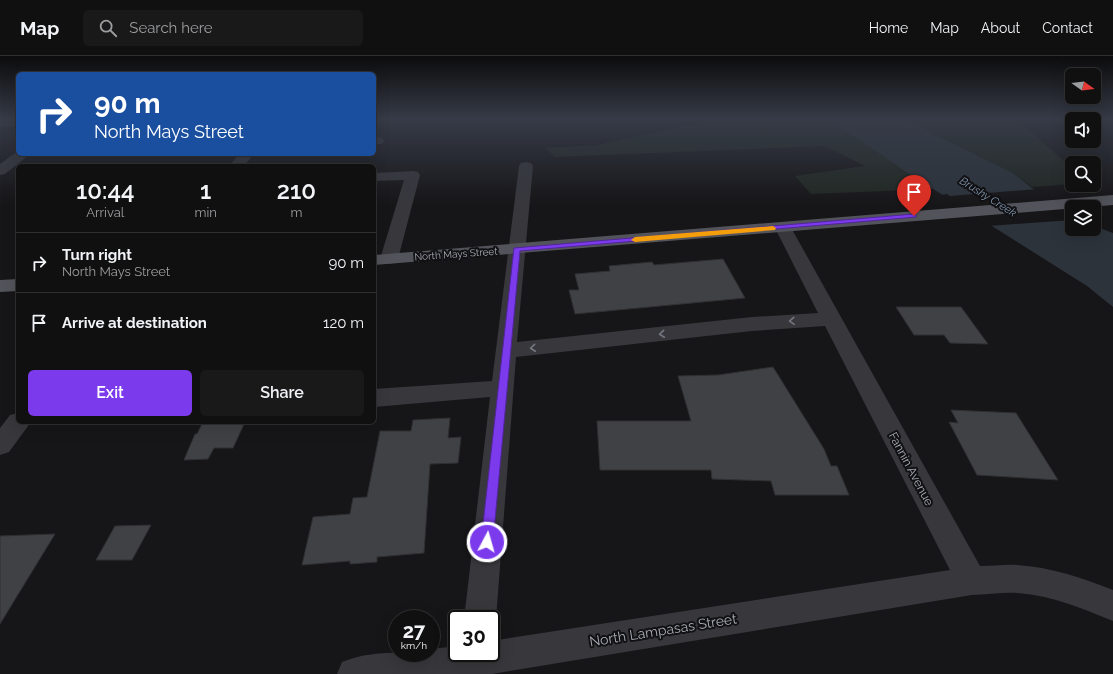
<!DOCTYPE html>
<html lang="en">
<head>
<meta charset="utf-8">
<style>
  :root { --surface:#101011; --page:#19191a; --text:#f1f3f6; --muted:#9c9d9f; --line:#303031; --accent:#7c3aed }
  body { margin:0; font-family:Raleway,sans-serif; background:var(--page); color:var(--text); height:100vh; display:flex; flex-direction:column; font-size:15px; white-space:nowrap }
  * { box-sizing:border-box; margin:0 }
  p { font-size:13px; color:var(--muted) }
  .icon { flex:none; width:22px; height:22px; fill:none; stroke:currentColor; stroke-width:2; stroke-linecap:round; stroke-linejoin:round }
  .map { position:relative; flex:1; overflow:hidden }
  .details { position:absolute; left:16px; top:108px; width:360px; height:260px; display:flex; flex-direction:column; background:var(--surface); border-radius:6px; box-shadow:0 4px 16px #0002,0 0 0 1px var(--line) }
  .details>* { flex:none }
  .guide { position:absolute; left:16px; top:16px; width:360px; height:84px; border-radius:6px; box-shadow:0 4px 16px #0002,0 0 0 1px var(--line); background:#1a4fa0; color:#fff; overflow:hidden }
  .needle { width:26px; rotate:104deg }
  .buttons { position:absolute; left:1065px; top:12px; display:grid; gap:8px }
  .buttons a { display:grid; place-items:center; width:36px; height:36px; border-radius:6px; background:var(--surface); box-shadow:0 4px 16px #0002,0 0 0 1px var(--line); font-size:20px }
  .speed { position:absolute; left:388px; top:554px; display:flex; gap:8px; font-size:20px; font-weight:700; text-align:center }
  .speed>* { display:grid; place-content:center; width:52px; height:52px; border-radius:50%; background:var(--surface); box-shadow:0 4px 16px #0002,0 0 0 1px var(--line); line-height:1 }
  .speed small { font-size:10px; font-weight:400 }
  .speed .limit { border:2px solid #111; border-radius:6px; background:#fff; color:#111 }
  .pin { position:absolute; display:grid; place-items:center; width:34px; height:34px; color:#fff; margin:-41px -17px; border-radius:50% 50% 50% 0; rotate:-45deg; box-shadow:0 0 4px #0007 }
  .pin .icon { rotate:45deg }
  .me { position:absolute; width:44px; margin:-22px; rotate:6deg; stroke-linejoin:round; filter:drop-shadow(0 0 3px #0008) }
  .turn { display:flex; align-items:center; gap:14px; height:84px; padding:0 12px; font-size:18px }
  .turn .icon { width:52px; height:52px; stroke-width:2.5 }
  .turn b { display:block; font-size:28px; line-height:34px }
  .eta { display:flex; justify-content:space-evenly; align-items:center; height:68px; text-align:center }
  .eta b { font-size:24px; font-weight:600; line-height:28px }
  .action { display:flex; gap:8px; margin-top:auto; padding:8px 12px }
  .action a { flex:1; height:46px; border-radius:6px; background:var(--accent); color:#fff; font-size:16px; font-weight:600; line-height:46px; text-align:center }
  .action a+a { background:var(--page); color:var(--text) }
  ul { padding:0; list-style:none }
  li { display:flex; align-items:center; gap:12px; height:60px; padding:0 12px; border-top:1px solid var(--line) }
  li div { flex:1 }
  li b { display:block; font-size:15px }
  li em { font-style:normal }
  header { display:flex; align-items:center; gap:24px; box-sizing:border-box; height:56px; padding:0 20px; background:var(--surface); border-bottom:1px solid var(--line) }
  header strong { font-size:19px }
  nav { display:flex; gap:22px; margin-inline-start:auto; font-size:14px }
  .search { width:280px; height:36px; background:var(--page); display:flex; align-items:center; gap:10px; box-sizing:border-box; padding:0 14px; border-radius:6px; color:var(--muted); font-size:15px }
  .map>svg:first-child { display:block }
</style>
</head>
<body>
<header>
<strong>Map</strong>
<div class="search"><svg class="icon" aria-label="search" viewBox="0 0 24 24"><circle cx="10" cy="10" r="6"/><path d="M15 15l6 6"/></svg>Search here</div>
<nav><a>Home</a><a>Map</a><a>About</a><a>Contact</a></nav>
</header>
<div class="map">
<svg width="1113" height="618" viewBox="0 0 1113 618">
  <rect width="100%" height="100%" fill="#161517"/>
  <path fill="#202721" d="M720,63H829L934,133L811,138L795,120L865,110L825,90L555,101L546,92L597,89Z
    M903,63H1017L1072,112V128L1032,131L1013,117Z"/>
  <path fill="#2c333b" d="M829,63H903L1013,117L1032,132L1072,157V173H1094V170L1113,177V251L1087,230L908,117Z"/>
  <path fill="#161517" d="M1038,133L1072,154V164L988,170L940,139L947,138L950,140Z"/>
  <path fill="#404144" stroke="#303033" d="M723,203L745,242L575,258L569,234H579L575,218L610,215L609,210L652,206L654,209Z
    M896,251H961L988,288L950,287L944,279H914Z
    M773,311L824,393L831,410H837L849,439H775L771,425L712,423L711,414H600L597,365H691L678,320L718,319Z
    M951,354L1016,357L1058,424L977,419L949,366L958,367Z
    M450,362L448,382L461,381L458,407L430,408L424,497L377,501V506L350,508V505L302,509L313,461L350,458L353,442L367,441L380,375H411L413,364Z
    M203,366H245L233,392H214L208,403L184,404L195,378H197Z
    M151,469L132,504H96L115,470Z
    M55,478L0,568V480Z"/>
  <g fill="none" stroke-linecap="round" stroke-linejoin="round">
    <path fill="#37373c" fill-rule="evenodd" d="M0,63H18V70H0Z
      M374,80L382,82L384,85L382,88H374Z
      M18,95V98H30L5,118L0,119V108Z
      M239,98H254L244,110H229Z
      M526,106L531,107L533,110L517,286L752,261L818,257L775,172L777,168L783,167L789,168L980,510C993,510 1005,508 1017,509C1051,511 1082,522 1113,534V565C1081,552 1053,540 1018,537C1003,536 987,539 972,539L492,618H337L342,606C370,594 401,597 431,597V593L457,590V597H491V585L950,514L825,270L752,275L516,301L496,563L491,574V563H464L490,341L374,351V333L492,325L519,110L521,107Z
      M413,115L418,116L420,119L398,203L395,207L389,208L383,207L380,203L404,124L374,125V117Z
      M18,357V366H31L9,396L0,399V372L10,359Z"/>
    <path fill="#53545b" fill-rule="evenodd" d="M1113,139V149L374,209V199Z
      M18,223V235L0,236V224Z"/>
  </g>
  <defs><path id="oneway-chevron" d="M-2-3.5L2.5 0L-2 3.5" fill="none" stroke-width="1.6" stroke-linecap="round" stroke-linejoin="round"/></defs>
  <g stroke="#757780">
    <use href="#oneway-chevron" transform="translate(792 265) rotate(176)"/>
    <use href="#oneway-chevron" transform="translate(662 278) rotate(174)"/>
    <use href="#oneway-chevron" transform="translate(533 292) rotate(174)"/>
  </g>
  <linearGradient id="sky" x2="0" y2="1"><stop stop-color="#0c0c0d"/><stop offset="0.42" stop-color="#363b47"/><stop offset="1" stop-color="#363b47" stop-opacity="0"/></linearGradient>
  <rect width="1113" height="150" fill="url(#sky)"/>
  <path fill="#7c3aed" stroke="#51269a" d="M914,158L916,159V161L520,195L493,486L491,490L487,491L483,490L481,486L514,192Z"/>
  <path fill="#f59e0b" d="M773,170L776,172L775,174L635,186L631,184L635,181Z"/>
  <g text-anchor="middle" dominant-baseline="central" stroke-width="4" stroke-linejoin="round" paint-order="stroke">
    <g font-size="10" fill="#a8acb7" stroke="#111012">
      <text transform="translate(456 198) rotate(-4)">North Mays Street</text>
    </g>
    <g font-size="11" font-style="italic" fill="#8097b0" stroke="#111012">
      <text transform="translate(988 141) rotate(32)">Brushy Creek</text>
    </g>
    <g font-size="12" fill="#a8acb7" stroke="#111012">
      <text transform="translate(911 413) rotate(62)">Fannin Avenue</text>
    </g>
    <g font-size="14" fill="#a8acb7" stroke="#111012">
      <text transform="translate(663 574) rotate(-9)">North Lampasas Street</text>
    </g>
  </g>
</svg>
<div class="buttons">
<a><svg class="needle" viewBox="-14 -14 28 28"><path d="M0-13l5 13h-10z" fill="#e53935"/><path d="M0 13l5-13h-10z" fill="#9c9d9f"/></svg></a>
<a><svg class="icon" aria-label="sound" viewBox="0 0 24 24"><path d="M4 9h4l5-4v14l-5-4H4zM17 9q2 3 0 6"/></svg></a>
<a><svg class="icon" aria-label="search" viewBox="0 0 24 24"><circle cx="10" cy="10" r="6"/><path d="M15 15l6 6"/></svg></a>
<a><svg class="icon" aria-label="layers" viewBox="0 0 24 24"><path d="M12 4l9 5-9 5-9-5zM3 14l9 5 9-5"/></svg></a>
</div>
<div class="speed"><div>27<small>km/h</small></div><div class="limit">30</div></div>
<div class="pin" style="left:914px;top:160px;background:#d93025"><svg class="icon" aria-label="arrive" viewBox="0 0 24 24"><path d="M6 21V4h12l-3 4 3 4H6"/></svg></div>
<svg class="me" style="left:487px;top:486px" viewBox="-20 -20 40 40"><circle r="17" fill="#7c3aed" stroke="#fff" stroke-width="3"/><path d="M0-11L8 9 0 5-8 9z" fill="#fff"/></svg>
<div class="guide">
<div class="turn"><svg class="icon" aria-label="right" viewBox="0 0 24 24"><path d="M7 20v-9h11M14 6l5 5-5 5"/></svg><div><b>90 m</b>North Mays Street</div></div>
</div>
<section class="details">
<div class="eta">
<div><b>10:44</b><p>Arrival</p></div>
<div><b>1</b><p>min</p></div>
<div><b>210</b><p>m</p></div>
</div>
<ul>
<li><svg class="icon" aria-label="right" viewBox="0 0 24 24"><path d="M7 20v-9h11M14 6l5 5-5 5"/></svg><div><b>Turn right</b><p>North Mays Street</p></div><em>90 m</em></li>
<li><svg class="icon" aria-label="arrive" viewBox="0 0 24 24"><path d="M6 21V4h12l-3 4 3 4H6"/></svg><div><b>Arrive at destination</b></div><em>120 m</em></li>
</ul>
<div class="action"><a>Exit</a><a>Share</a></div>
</section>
</div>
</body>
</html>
